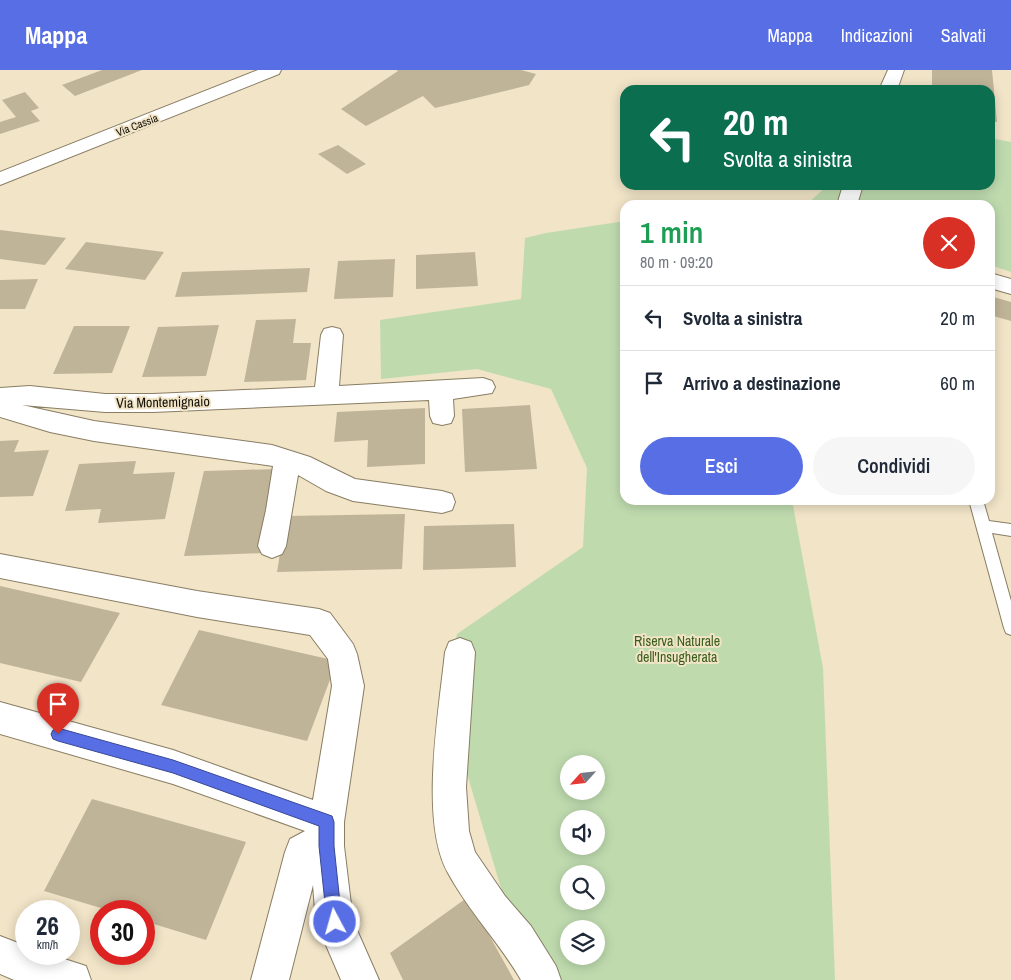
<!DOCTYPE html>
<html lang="it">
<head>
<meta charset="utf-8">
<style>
  :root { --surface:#fff; --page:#f6f6f7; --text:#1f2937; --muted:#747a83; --line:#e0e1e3; --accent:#576ee4 }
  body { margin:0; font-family:"Archivo Narrow",sans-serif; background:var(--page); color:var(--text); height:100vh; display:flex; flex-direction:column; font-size:19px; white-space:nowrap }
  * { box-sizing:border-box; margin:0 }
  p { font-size:16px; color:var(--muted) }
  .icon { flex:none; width:28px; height:28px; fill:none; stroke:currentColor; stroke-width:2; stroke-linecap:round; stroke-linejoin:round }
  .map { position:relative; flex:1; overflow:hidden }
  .details { position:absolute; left:620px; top:130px; width:375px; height:305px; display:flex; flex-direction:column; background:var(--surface); border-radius:15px; box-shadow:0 2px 12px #0003 }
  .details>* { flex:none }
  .guide { position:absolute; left:620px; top:15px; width:375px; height:105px; border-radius:15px; box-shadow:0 2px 12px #0003; background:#0b6e4f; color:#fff; overflow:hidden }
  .needle { width:32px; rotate:243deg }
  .buttons { position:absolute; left:560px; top:685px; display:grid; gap:10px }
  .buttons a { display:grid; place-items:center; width:45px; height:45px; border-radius:50%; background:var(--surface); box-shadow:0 2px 12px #0003; font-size:25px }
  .speed { position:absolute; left:15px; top:830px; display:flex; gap:10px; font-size:25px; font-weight:700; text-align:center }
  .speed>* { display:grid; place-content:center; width:65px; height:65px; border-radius:50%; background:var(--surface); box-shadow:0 2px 12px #0003; line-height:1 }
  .speed small { font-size:12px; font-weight:400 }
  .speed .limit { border:8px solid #d22; background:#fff; color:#111 }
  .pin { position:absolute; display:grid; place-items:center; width:42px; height:42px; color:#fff; margin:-51px -21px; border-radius:50% 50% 50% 0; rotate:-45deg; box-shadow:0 0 5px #0007 }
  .pin .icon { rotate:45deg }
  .me { position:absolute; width:55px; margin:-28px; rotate:354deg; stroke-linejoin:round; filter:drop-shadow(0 0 4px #0008) }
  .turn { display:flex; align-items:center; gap:18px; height:105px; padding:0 20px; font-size:22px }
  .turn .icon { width:65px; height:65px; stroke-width:2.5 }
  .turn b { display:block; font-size:35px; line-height:42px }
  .round { display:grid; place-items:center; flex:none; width:52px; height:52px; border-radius:26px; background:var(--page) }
  .summary { display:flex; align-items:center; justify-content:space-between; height:85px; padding:0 20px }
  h1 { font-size:30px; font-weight:600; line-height:38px; color:#1e9e55 }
  .primary-button { display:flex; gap:10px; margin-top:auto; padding:10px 20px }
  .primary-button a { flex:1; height:58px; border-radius:30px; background:var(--accent); color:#fff; font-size:20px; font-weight:600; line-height:58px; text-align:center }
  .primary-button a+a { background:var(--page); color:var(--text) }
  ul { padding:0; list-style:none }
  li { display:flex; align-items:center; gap:15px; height:65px; padding:0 20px; border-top:1px solid var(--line) }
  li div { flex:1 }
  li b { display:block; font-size:19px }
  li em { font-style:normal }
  header { display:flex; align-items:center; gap:30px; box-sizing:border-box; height:70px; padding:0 25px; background:var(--accent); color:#fff }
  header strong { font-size:24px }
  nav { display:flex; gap:28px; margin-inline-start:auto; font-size:18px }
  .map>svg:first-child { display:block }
</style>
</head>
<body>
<header>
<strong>Mappa</strong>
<nav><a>Mappa</a><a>Indicazioni</a><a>Salvati</a></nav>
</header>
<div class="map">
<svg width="1011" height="910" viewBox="0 0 1011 910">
  <rect width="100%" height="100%" fill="#f1e4c7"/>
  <path fill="#bfdbae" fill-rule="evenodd" d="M990,68L1011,72V202L990,195V135H806L828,115H990Z
    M625,151V430H792L823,598L835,910H561L503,825L444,626L457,564L583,477L587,398L551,319L477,299L381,309L380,250L521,229L525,168L546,163ZM569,694H596V721H569ZM569,749H596V776H569ZM569,804H596V831H569ZM569,859H596V886H569Z"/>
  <path fill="#c0b498" d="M102,0H142L75,26L62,15Z
    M396,0H521L536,4L529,15L435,38L423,26L366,56L341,39L398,1Z
    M932,0H992L997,52L990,51V20H932Z
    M25,22L39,38L31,41L40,51L0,64V52L16,47L2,30Z
    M338,75L366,94L347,104L318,84Z
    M0,160L66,168L45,195L0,189Z
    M86,172L164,182L145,210L65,199Z
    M475,182L478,216L416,219V185Z
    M395,189L393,227L334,229L338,191Z
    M310,198L307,222L175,227L182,202Z
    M38,209L25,239H0V210Z
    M990,226L1011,232V251L990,245Z
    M296,249L293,273H311L306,310L244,312L256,250Z
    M219,255L206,306L142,307L158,257Z
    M74,256H130L112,303L53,304Z
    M530,335L537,399L465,402L462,339Z
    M425,338V394L367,397L368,370L334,372L337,342Z
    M19,370L14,382L49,380L33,426L0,427V371Z
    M136,391L133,404L175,402L165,449L98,453L101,439L65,441L79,394Z
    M278,399L264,483L184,486L204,401Z
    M405,444L402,499L277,502L286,446Z
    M514,454L516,497L423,500L424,456Z
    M0,516L120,543L81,612L0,593Z
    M199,560L337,591L307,671L161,635Z
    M92,729L246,772L206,870L144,851V841H111L44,821Z
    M468,827L514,910H403L390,883Z"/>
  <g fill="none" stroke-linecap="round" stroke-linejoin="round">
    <defs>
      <path id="service" d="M969,430H983L989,451L1011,454V466L992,463L1011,531V565L1006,563L1004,558Z"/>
      <path id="minor" d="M888,0H904L897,20H879Z
        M843,115H863L857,135H837Z
        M990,203L1011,209V224L990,218Z
        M332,257L340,259L343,265L339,316L483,308L492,311L495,317L492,323L453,329L454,346L451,353L442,355L433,353L430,346L429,330L153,342H105L22,335L94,351L272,375L310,387L355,409L442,421L452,424L455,432L452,440L442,443L353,431L326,421L298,405L286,476L282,484L272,488L262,484L258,476L266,440L273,396L94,371L50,362L0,347V318L30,316L105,324H153L315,317L321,265L324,259Z
        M0,484L197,521L319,539L330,543L353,574L357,584L364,616L344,752V776L353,851L379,910H341L316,852L313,815L289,910H251L285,782L290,769L305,761L173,714L0,664V632L173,680L313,730L332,616L328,589L310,565L197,547L0,508Z
        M460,568L471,572L475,582L466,717L469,761L475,782L505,826L531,856L556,896L561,910H521C499,872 469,842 448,803C419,751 439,642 445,582L449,572Z
        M0,866L26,876V884H49L86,896L91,910H14L0,904Z"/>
      <path id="primary" d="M258,0H281L279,4L0,115V102Z"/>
    </defs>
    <use href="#service" stroke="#897d63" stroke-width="2"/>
    <use href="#minor" stroke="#897d63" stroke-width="2"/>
    <use href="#primary" stroke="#897d63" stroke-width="2"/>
    <use href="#service" fill="#fff" fill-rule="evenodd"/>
    <use href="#minor" fill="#fff" fill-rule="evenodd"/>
    <use href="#primary" fill="#fff" fill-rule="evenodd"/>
  </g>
  <path fill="#576ee4" stroke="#394894" d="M58,658L173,690L332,746L334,752V776L342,852L340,857L335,859L329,857L327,852L319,776V756L173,703L58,671L53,669L51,664L53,660Z"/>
  <g text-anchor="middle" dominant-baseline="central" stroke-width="4" stroke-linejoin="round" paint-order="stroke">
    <g font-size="11" fill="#141006" stroke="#f1e4c7">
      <text transform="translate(137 55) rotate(-21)">Via Cassia</text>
    </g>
    <g font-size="14" fill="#141006" stroke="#f1e4c7">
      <text transform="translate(163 332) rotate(-1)">Via Montemignaio</text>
    </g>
    <g font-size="14" fill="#395e1b" stroke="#f1e4c7">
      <text x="677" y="571">Riserva Naturale<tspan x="677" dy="16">dell'Insugherata</tspan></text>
    </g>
  </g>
</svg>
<div class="buttons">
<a><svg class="needle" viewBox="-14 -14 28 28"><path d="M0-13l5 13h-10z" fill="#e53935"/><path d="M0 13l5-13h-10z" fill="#747a83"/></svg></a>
<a><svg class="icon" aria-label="sound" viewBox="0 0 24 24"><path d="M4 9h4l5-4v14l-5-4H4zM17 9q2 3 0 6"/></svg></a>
<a><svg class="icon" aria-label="search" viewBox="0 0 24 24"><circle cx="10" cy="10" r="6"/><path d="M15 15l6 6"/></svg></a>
<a><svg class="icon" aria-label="layers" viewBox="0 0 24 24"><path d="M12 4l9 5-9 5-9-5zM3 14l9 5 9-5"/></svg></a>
</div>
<div class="speed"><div>26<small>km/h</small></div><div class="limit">30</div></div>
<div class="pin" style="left:58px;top:664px;background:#d93025"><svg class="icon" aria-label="arrive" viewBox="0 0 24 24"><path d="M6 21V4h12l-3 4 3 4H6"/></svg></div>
<svg class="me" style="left:335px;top:852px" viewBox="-20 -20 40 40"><circle r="17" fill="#576ee4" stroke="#fff" stroke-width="3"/><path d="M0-11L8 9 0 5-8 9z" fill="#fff"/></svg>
<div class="guide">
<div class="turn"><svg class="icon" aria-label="left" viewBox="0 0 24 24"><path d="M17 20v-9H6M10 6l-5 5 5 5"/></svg><div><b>20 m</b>Svolta a sinistra</div></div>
</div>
<section class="details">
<div class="summary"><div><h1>1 min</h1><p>80 m · 09:20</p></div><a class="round" style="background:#d93025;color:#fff"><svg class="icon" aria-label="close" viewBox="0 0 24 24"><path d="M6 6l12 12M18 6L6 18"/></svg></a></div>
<ul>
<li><svg class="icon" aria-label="left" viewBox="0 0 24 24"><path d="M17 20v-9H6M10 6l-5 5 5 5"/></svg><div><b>Svolta a sinistra</b></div><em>20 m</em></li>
<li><svg class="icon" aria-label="arrive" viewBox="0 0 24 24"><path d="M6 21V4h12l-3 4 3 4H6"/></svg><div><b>Arrivo a destinazione</b></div><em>60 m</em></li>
</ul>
<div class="primary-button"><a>Esci</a><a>Condividi</a></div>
</section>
</div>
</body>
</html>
